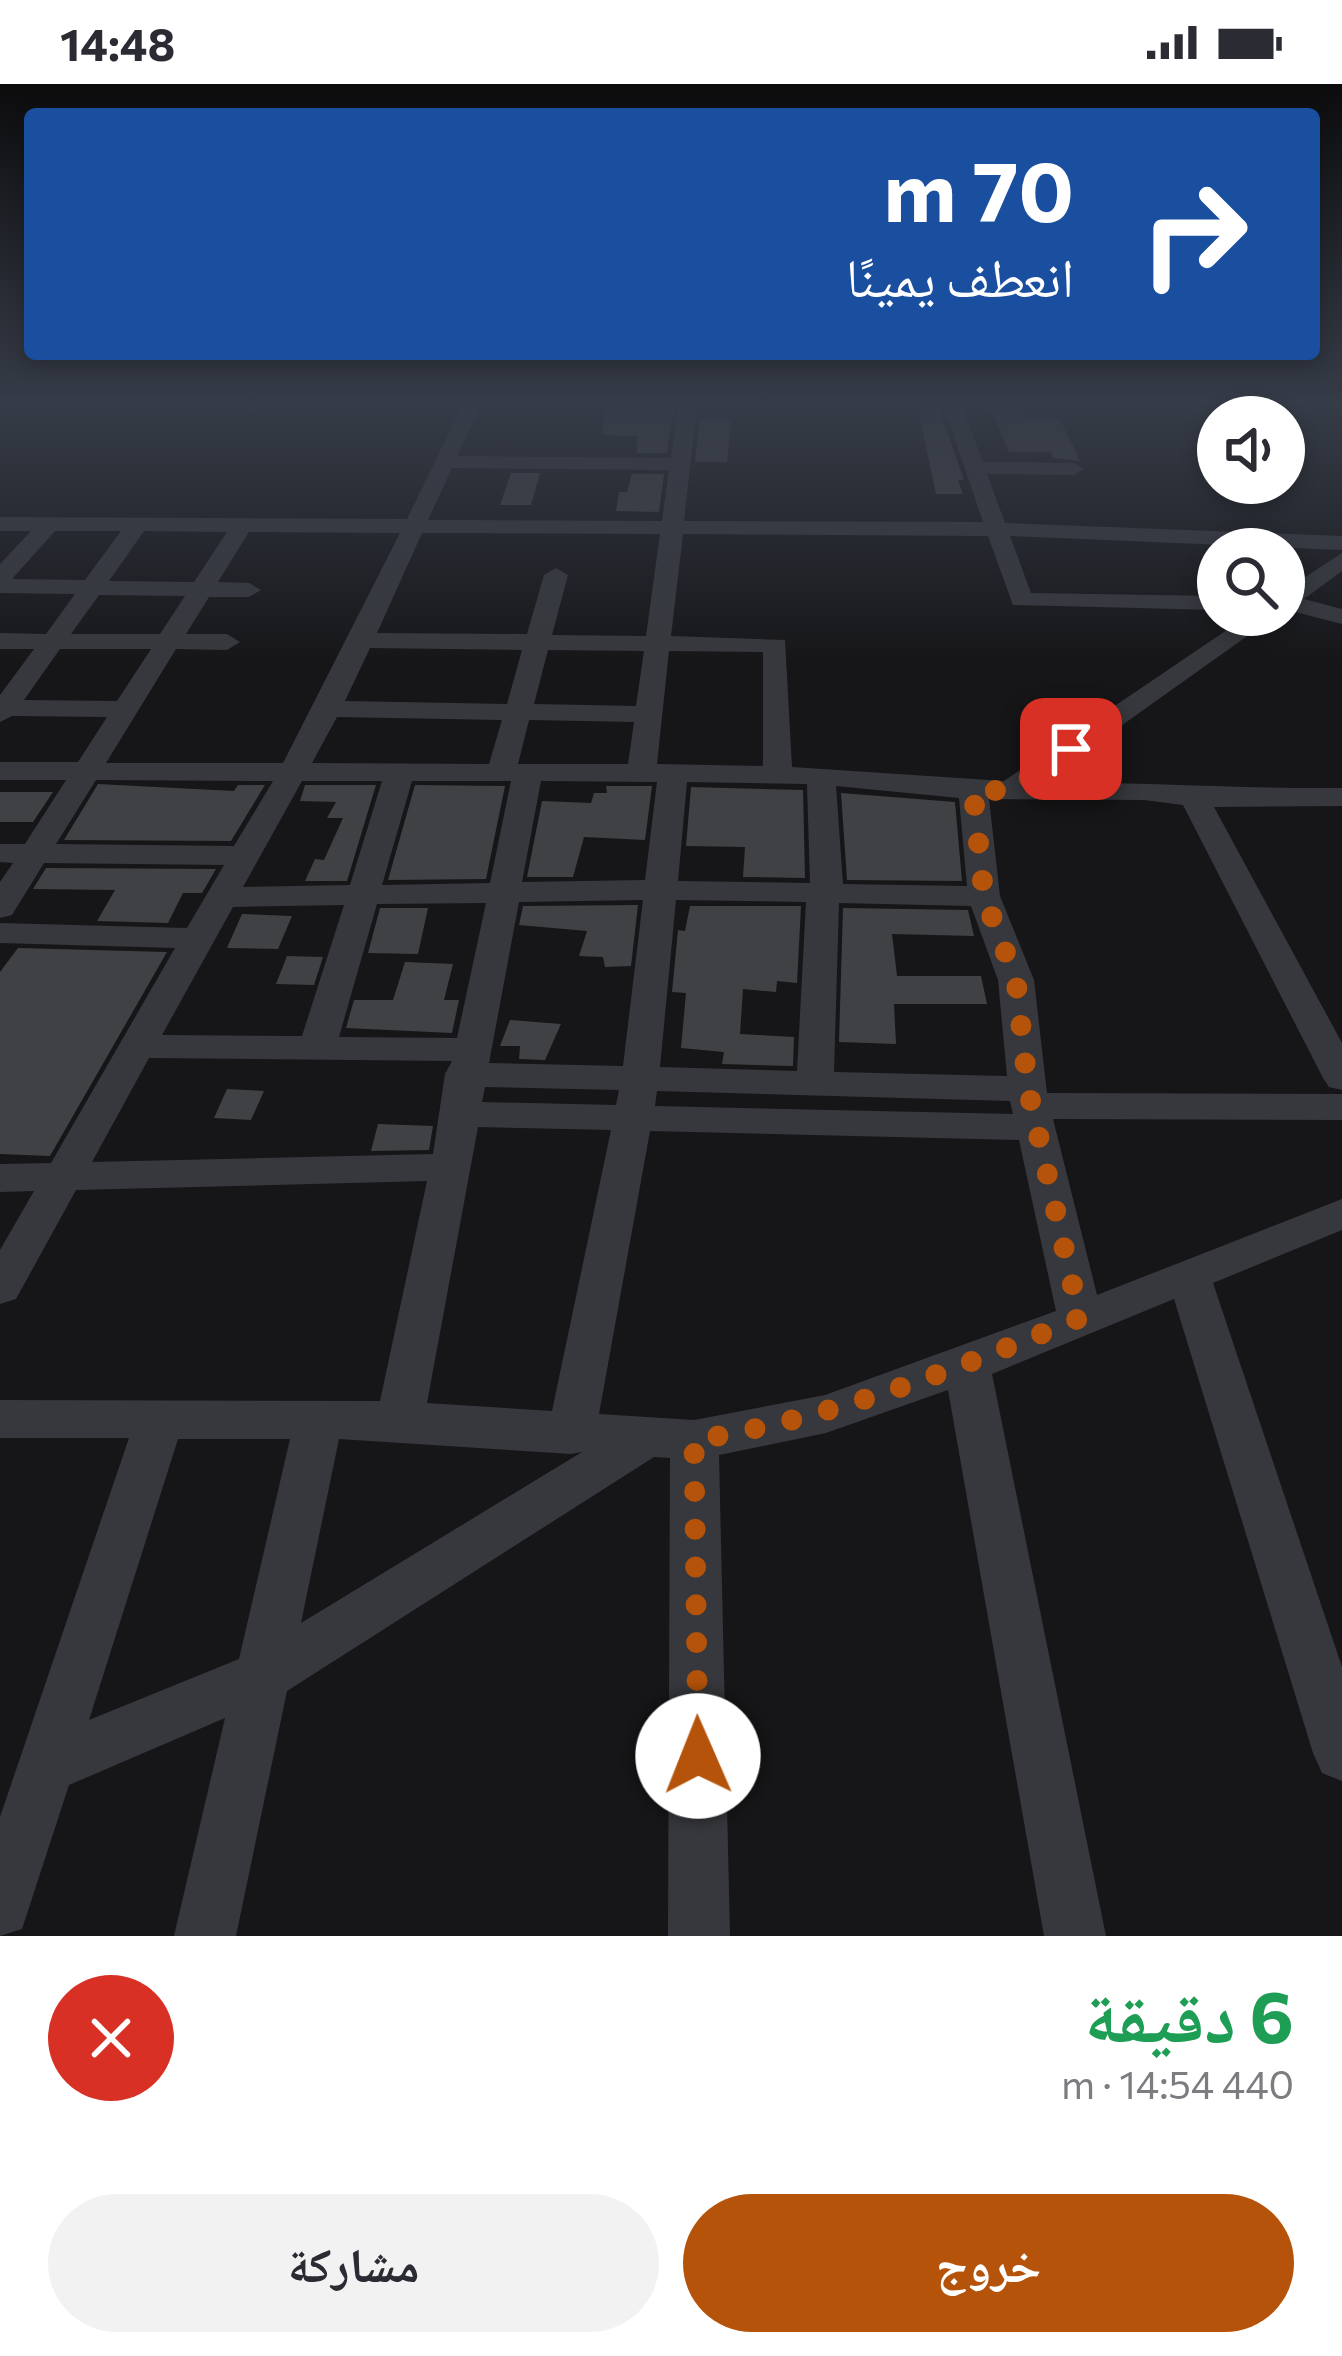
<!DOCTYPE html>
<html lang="ar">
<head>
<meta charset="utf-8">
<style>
  :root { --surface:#fff; --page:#f2f2f3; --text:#2b2b33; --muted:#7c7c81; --accent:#b45309 }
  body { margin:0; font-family:Commissioner,"Noto Naskh Arabic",sans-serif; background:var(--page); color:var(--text); direction:rtl; height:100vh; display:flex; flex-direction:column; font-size:45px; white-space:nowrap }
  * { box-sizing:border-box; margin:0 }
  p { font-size:39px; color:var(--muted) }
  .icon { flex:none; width:66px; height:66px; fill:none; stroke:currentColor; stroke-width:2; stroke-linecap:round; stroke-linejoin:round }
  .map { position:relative; height:1852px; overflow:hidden; direction:ltr }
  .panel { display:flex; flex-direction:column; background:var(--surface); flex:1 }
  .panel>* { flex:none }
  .guide { position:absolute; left:24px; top:24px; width:1296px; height:252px; border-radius:12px; box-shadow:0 6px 18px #0003; direction:rtl; background:#1a4fa0; color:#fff; overflow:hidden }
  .fabs { position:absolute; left:1197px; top:312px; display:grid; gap:24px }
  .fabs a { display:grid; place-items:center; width:108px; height:108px; border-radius:50%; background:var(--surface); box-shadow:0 6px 18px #0003; font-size:60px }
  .pin { position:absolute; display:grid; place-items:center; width:102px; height:102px; color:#fff; margin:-51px; border-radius:24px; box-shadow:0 6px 18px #0006 }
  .me { position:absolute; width:132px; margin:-66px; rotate:359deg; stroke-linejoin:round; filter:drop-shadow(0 0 9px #0008) }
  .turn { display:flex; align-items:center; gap:42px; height:252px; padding:0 48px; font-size:54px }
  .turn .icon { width:156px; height:156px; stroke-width:2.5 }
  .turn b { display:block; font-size:84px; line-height:102px }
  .round { display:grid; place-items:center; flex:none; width:126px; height:126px; border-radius:63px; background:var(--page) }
  .summary { display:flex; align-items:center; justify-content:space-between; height:204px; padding:0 48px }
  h1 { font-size:72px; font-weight:700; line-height:90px; color:#1e9e55 }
  .cta { display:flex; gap:24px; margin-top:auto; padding:24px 48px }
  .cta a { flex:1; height:138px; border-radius:72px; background:var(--accent); color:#fff; font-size:48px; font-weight:700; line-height:138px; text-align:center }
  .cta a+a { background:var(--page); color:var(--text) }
  .status { display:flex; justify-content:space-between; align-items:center; height:84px; padding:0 60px; background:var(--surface); direction:ltr }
  .status svg { height:33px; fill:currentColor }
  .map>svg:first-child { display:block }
</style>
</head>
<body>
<div class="status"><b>14:48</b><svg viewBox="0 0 49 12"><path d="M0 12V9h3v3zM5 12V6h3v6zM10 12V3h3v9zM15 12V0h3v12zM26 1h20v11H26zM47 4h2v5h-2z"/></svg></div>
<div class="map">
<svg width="1342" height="1852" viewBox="0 0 1342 1852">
  <rect width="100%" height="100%" fill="#161618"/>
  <path fill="#404145" d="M608,320L674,321L667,369H637V352L601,351Z
    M989,320H1021L1027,335H1060L1080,377L1053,374L1051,368H1009Z
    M918,325H939L964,396H958L963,410H936Z
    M700,335H731L727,378H695Z
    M511,389H540L531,421H500Z
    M632,390H664L659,428L616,427L619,408H627Z
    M98,700L234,707L238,701H265L231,757L64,756Z
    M305,701H376L347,797H305L315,775L324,776L343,734H327L336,718L300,717Z
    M415,701L505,702L486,795L388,796Z
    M606,702H652L645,756L584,753L573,793H527L542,717L591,719L594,709H607Z
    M691,703L803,706L805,794L743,793L745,763L686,762Z
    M0,708H53L33,738H0Z
    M841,709L955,718L962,797L847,796Z
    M46,784L216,785L202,809H183L168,839L97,837L115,806L33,805Z
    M638,821L631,882L605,883L603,873L579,872L587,847L519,841L523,822Z
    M690,822H801L797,899L777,897L776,908L743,905L740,950L794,953L793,982L722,980L724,968L681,964L686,909L672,908L678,846L685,847Z
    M380,824H428L418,870L368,869Z
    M843,824L968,826L974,852L892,850L897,892H981L987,920H894L896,960L839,958Z
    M242,830L292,832L278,865L227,864Z
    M18,864L167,868L50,1072L0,1070V888Z
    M287,872L323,873L314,901L276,900Z
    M405,878L453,880L444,916H459L452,949L346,944L354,916H393Z
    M510,936L561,940L545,976L519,975L520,962H500Z
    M227,1005L264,1007L251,1036L214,1034Z
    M378,1040L433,1042L429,1066L371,1067Z"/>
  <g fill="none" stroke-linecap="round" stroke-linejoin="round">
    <path fill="#37383d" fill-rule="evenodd" d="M463,320H481L457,372L671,374L679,320H697L684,437L983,438L943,320H961L983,378L1074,379L1084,385L1074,391L987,390L1005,439L1342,452V466L1010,452L1031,509L1218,512V526L1013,521L988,452L683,450L671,552L785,556L792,683L1004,697L1249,531H1277L1042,698C1143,698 1241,705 1342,704V722L1214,723L1342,959V1006L1329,1003L1323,994L1183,721L1144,716L989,715L1000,812L1034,896L1047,1009L1342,1010V1036L1053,1035L1097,1211L1342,1115V1146L1213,1199L1342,1583V1697L1322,1689L1313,1669L1174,1215L992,1290L1106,1852H1044L948,1306L826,1349L719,1371L730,1852H668L670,1374L654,1373L287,1607L236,1852H174L225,1634L69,1701L22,1845L0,1852V1733L129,1354H0V1316L380,1317L427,1097L76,1106L16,1215L0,1220V1166L34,1107L0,1108V1080L51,1079L175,864L0,859V839L187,844L224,781L44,779L12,831L0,834V798L13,779L0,778V760H25L66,696H0V678H78L107,633L12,632L0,638V611L34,565H0V549L46,550L75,510L0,509V480L31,447H0V433L407,435ZM452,384L669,386L662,437L428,436ZM55,447H121L85,496L12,495ZM144,447L227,448L194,498L109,497ZM249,448L400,449L283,679H106L176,565L227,566L240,558L227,550H186L209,513H249L261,506L249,499L218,498ZM422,449L660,450L646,552L552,551L568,491L556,484L544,491L527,550L377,549ZM99,511L185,512L160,550H71ZM370,564L522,566L507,620L345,617ZM60,565H151L117,617L24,616ZM548,566L644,567L636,622L534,620ZM669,567L763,568V682L657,680ZM337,633L502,636L489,680L312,679ZM529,636L634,638L628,680H518ZM96,696L273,697L234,762L56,760ZM302,697H382L350,801L243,803ZM412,697H511L490,799L382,801ZM541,697L657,698L645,796L522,798ZM687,698L807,700L810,799L678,797ZM836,702L959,714L967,802L843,800ZM643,816L623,982L489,979L519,818ZM676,816L806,818L797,987L660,983ZM486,819L457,954L339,953L377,820ZM839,819L971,822L998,896L1007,992L834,988ZM344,821L302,952L162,951L233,823ZM149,974L452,977L445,990L433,1070L92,1078ZM485,1003L619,1006L616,1021L482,1018ZM657,1007L1010,1017L1013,1030L655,1022ZM478,1043L611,1046L552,1327L427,1319ZM650,1047L1019,1056L1056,1227L825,1311L694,1336L599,1330ZM178,1355H290L239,1575L89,1636ZM339,1355L571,1370L582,1368L301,1539Z
      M1342,469V487L1304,515L1342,525V540L1284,525V507Z"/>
  </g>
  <linearGradient id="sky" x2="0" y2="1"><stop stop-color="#0c0c0d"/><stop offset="0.55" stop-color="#363c48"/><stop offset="1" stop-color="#363c48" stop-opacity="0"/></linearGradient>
  <rect width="1342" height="580" fill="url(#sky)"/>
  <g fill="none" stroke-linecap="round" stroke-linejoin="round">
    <path stroke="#b45309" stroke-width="21" stroke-dasharray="0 37.8" d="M698,1672L694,1356C830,1335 954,1286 1080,1234L1028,1005L1016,896L984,812L973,706L1010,707L1071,665"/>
  </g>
</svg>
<div class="fabs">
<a><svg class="icon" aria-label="sound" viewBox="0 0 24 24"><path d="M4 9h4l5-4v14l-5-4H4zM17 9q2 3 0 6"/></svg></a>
<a><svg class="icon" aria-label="search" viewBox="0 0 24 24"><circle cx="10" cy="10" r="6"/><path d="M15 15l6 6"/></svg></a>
</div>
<div class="pin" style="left:1071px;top:665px;background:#d93025"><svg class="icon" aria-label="arrive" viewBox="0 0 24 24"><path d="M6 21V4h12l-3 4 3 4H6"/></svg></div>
<svg class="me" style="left:698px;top:1672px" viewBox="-20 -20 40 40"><circle r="19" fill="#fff"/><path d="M0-13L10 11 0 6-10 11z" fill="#b45309"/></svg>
<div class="guide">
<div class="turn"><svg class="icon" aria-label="right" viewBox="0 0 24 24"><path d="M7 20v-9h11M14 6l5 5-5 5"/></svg><div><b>70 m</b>انعطف يمينًا</div></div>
</div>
</div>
<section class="panel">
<div class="summary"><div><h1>6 دقيقة</h1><p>440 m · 14:54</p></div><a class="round" style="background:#d93025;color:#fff"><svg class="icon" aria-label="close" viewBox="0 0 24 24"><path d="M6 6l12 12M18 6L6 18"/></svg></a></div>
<div class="cta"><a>خروج</a><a>مشاركة</a></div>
</section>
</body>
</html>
